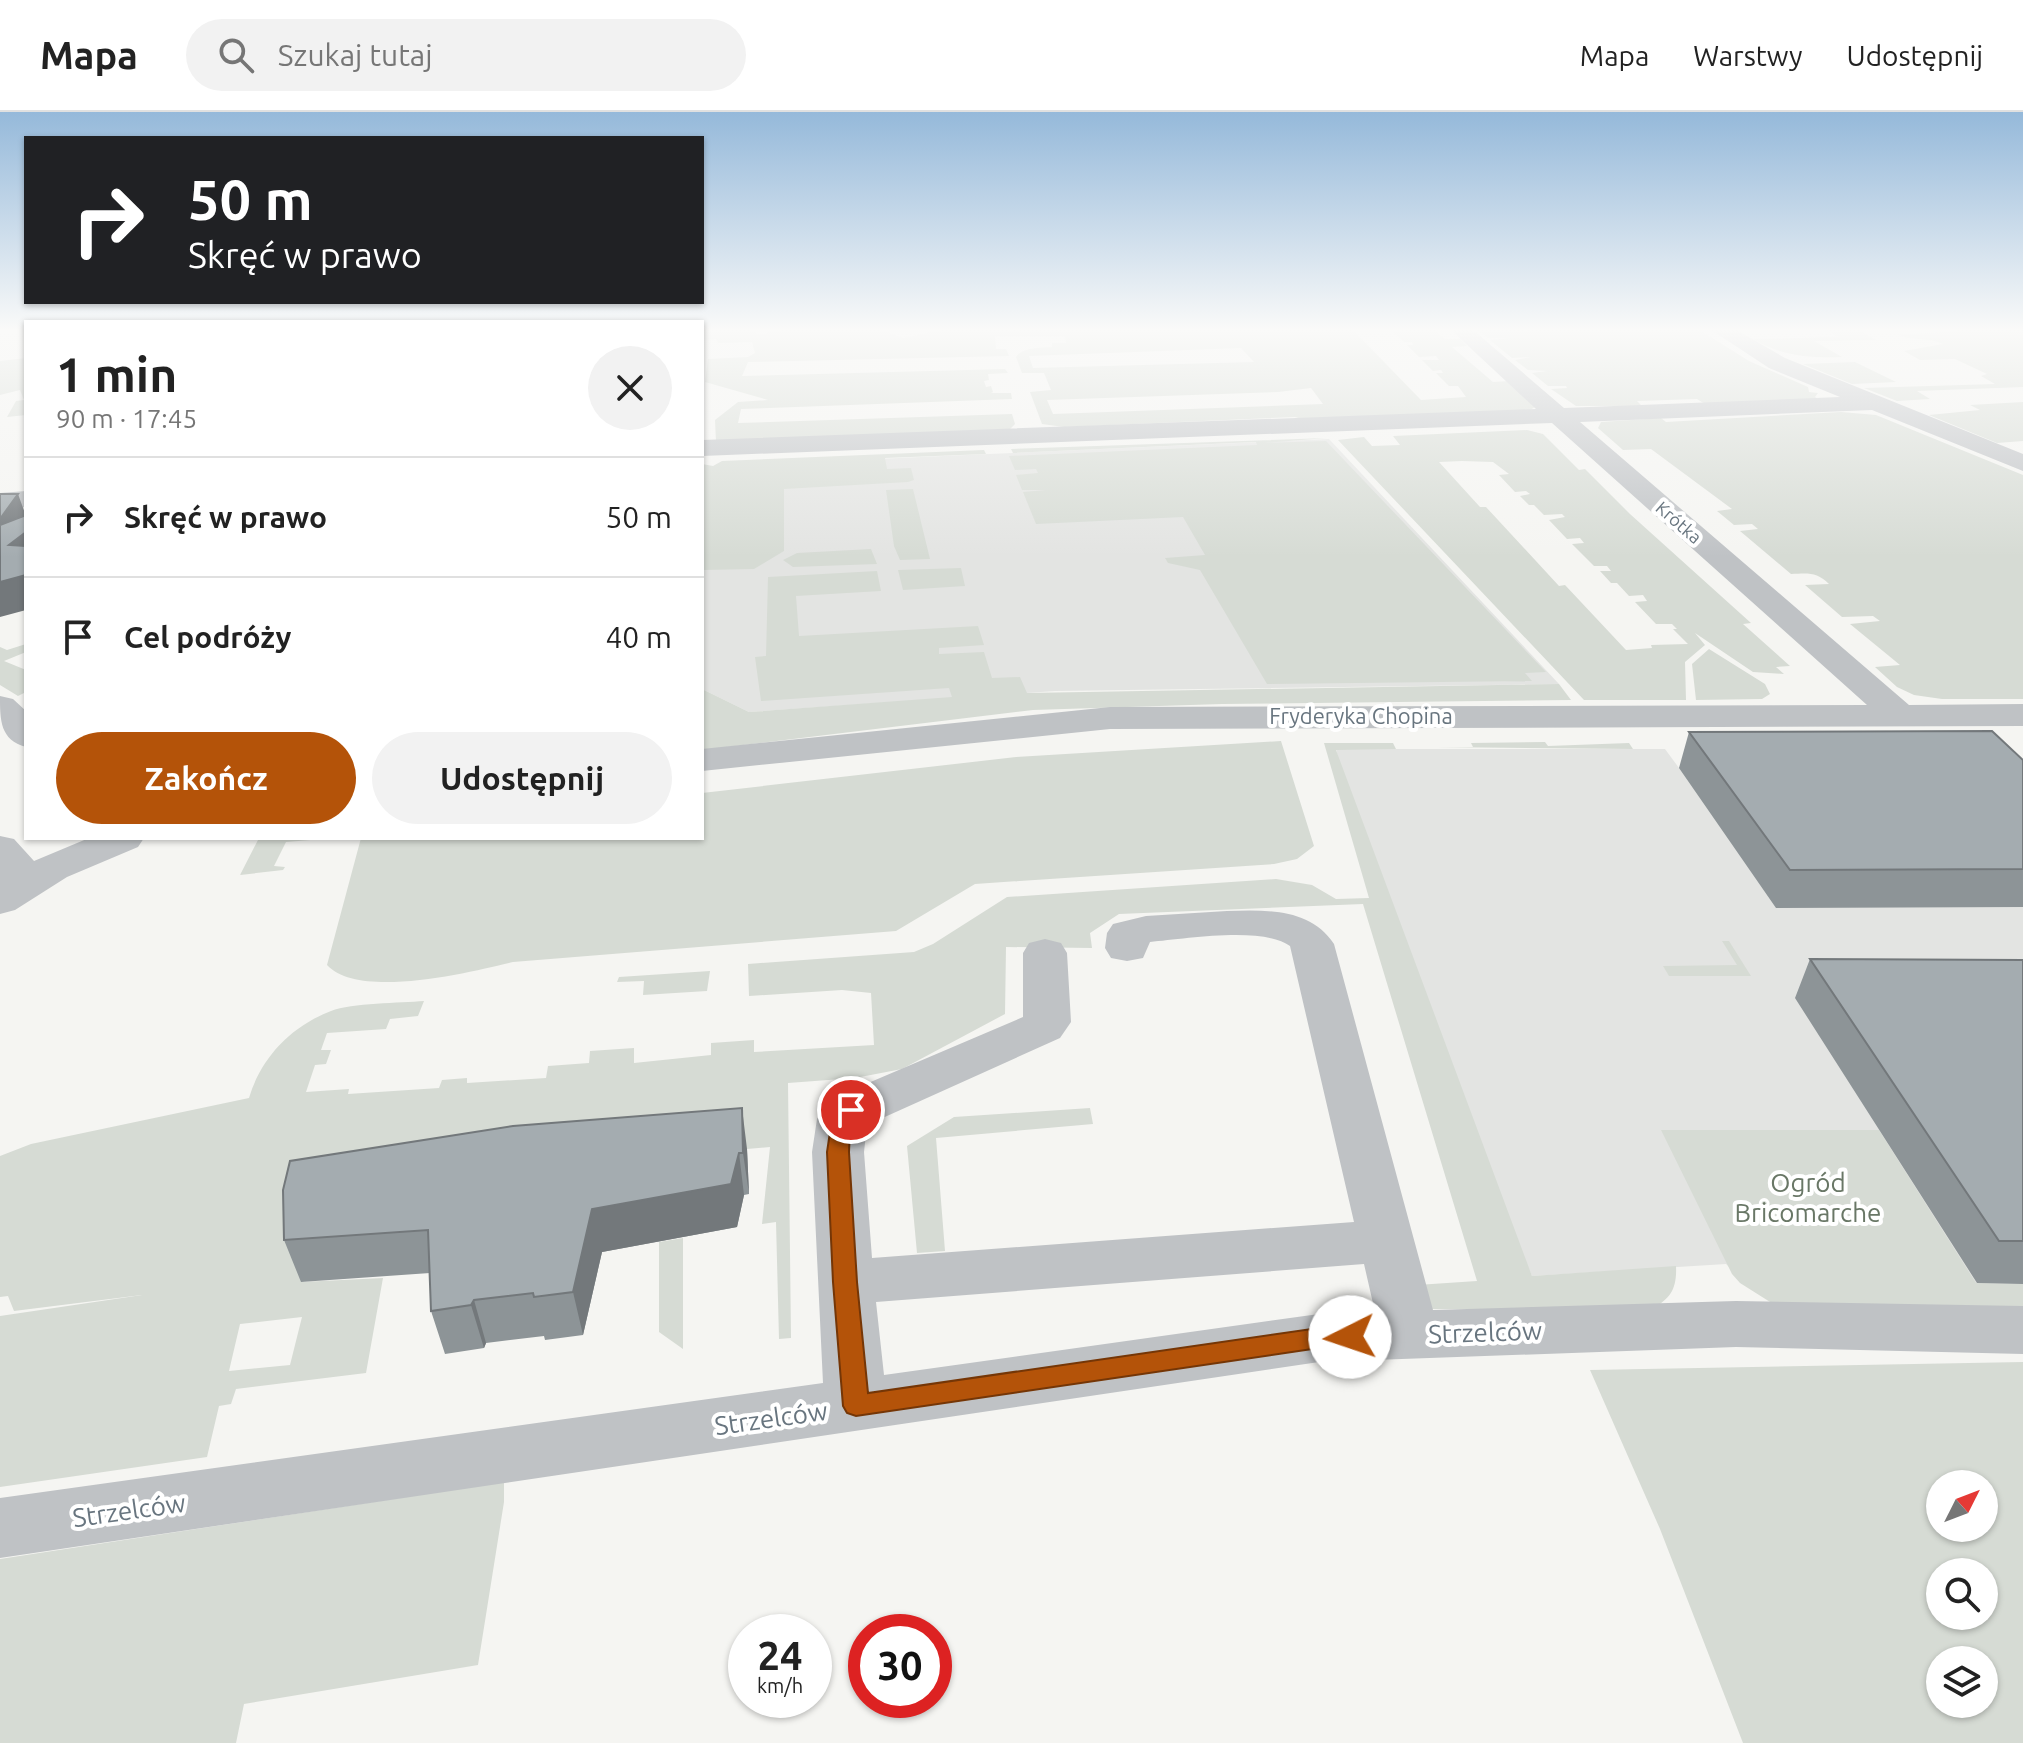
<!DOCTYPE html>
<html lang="pl">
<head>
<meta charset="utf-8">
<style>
  :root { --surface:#fff; --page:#f2f2f2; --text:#222; --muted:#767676; --line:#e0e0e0; --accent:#b45309 }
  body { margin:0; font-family:Ubuntu,sans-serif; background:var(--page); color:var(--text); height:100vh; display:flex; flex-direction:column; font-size:30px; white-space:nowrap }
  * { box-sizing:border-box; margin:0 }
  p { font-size:26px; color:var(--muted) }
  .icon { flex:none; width:44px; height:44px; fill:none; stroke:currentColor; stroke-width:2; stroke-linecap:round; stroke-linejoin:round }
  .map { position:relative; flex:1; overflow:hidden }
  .panel { position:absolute; left:24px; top:208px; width:680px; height:520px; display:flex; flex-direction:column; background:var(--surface); border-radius:0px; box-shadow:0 2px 6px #0004 }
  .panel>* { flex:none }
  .top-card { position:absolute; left:24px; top:24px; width:680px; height:168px; border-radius:0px; box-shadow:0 2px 6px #0004; background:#202124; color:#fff; overflow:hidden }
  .needle { width:52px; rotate:48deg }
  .buttons { position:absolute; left:1926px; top:1358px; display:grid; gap:16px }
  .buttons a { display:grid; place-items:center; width:72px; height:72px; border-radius:50%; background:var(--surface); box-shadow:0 2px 6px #0004; font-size:40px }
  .speed { position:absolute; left:728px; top:1502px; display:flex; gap:16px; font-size:40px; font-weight:700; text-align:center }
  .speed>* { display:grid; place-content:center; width:104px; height:104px; border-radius:50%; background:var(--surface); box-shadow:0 2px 6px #0004; line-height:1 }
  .speed small { font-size:20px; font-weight:400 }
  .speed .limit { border:12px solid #d22; background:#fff; color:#111 }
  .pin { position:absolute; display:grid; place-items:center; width:68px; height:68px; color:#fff; margin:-34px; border:4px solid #fff; border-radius:50%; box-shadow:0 2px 8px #0007 }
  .me { position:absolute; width:88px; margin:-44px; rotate:266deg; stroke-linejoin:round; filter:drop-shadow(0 0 6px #0008) }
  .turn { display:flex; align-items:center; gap:28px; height:168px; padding:0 32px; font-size:36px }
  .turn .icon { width:104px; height:104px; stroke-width:2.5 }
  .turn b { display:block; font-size:56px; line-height:68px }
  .round { display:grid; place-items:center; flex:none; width:84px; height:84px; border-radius:42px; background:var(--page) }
  .overview { display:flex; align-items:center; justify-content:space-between; height:136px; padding:0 32px }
  h1 { font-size:48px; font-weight:700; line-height:60px }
  .button { display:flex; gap:16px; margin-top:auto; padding:16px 32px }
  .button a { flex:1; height:92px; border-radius:48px; background:var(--accent); color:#fff; font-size:32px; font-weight:700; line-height:92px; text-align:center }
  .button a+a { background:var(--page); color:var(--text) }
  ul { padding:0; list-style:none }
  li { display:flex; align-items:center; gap:24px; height:120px; padding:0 32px; border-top:2px solid var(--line) }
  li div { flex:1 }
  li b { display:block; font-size:30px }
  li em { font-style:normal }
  header { display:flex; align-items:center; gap:48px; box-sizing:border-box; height:112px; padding:0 40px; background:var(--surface); border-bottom:2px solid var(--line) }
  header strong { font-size:38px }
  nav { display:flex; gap:44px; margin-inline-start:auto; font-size:28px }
  .search { width:560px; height:72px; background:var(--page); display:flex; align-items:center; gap:20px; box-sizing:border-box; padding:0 28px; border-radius:44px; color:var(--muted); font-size:30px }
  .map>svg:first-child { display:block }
</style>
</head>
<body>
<header>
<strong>Mapa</strong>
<div class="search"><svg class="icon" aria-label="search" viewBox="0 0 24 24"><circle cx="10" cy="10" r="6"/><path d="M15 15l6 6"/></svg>Szukaj tutaj</div>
<nav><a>Mapa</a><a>Warstwy</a><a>Udostępnij</a></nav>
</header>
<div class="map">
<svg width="2023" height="1631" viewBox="0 0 2023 1631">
  <rect width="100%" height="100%" fill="#f5f5f2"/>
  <path fill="#e3e4e2" d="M1329,327L1559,572L1055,579L749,600L702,577V460L714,354Z
    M1336,637H1665L1679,656L2023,655V1172L1742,1167L1726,1152L1532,1164L1371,792Z"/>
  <path fill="#d6dbd4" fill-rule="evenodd" d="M702,217H747L759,223L786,217H877L904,226L946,217H1004L1018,222L1008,217H1352L1421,288L1466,285L1458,274H1449L1436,261H1443L1441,258L1433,259L1422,248H1439L1436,244L1419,245L1407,233H1413L1412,230H1404L1393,220H1400L1398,218L1390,217H1433L1445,227H1460L1467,234L1452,235L1493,270L1509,269L1535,295L1530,298L1312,310L1295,305L1064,315L1042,312L1030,280L1051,278L1044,261H1022L1016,245C1023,235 1040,236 1052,235V231H1066L1065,224H995L996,237H1006L1009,244L748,250L742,264L1005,257L1008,261L988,262L989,268L984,269L986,275L991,274L993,280L991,281H1011L1012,287L741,297L738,311L1012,302L1015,312L1010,317L716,330L715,308L738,290L768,288L705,270L708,247L748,245L755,241L752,230L718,231L716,227L702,228ZM1241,236L1254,250L1033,256L1029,244ZM1311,276L1323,292L1053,302L1047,288L1278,280Z
    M1476,217H1698L1749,249L1808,275L1809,280L1818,281L1815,285L1818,287L1705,292L1697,287L1637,289L1642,294H1576L1551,277L1567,276L1566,274H1548L1532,261L1547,259L1528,258L1515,248L1531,245L1512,246L1490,228L1508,226H1488Z
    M1826,217H1857L1876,228L1814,229L1842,245C1810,246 1781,244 1753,227L1838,225Z
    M1956,217H2023V275L1917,279L1930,287L1897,289L1864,276L1995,272L1981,264L1987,262L1955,247L1920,248L1904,239L1943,232C1927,224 1911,230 1897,222L1961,220Z
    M26,246V303L7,305L16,289L24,288L20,278L0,283V249Z
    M1855,250L1896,270L1852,272L1803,252Z
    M2023,290V329L1997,331L1929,303L1980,298L1970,293Z
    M1841,300L1876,303L2023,363V587H1942L1914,583L1897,575L1875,555L1900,553L1850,512L1880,509L1873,504L1842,505L1805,473L1829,472C1817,460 1809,461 1791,462L1740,419L1758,417L1752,412L1734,413L1717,399L1732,397L1651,337L1623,338L1598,316L1601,310L1661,306L1666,310Z
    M1527,318L1543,322L1579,358L1585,357L1630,402L1751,511L1743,512L1790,554L1776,555L1784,562L1753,560L1695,521L1705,533L1685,550L1686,588H1584L1338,328L1364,325L1372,334L1400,333L1393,324ZM1462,349L1493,350L1509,362L1499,363L1515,380L1526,379L1530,382L1520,384L1529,393H1534L1544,403L1562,402L1565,405L1549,408L1567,427L1580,426L1584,431L1572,432L1594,454H1607L1611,459H1600L1611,471H1617L1629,484L1643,483L1647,489L1635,490L1656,512H1672L1677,517H1673L1688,532L1651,533L1652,536L1626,538L1565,473L1559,474L1486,395H1480L1439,350Z
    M1327,326L1264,331L1326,329L1546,560L1525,561L1532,569L1267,572L1200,458L1168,451L1165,446L1205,443L1183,405L1036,412L1023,380L1046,378H1022L1016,363L1038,361L1036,357L1015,358L1009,344L1257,333L1256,330L1013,341L1011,337Z
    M984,338L986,342L885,346L887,357L911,356L914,368L908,370L784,377V439L754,457L702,458V352L713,354L722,349Z
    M913,377L930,447L900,448L894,434L886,378Z
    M871,437L877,452L793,455L783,448L797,441Z
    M961,456L965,474L903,478L898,458Z
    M877,459L881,479L796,484L799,524L978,514L984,533L939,536V542L984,540L992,566L1020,565L1027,581L1559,572L1571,588L1222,592L1033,598L702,638V577L749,600L952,585L949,576L761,589L755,545L766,544L768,465Z
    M26,532V540L4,549L26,558V580L18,584L0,573V535L7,538Z
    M1709,537L1765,572L1770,582L1762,587L1696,588L1692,552Z
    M1281,629L1314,734L1297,747L1274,752L975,772L896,819L513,850C471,860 359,888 327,853L361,726H702V681L1016,645Z
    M1545,630L1548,634L1629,631L1633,637L1437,635H1473L1471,631Z
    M1324,631H1393L1396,637L1336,638L1532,1164L1676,1154C1677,1176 1671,1187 1651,1197H1428L1417,1173L1477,1169L1363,792L1119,802L1090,821L1092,836L1006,835L1005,902L902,957L855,966L788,971L791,1226L779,1227L776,1110L762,1112L770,1035L747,1037L301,1170L383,1166L366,1261L236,1277L231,1292L219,1294L207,1345L0,1375V1204L142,1183L14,1199L8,1184L0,1185V1044L31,1032L249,986C261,946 290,915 331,899C352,891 400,891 424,889L418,904L390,907L386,917L327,921L321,938H331L326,952L315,953L306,980L349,977L348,982L439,976L442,968L467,966V971L546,966L548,954L589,951L590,939L634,936V951L711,943V931L754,928V940L874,933L871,881L842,878L749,884L748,852L914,840L933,832L1007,785L1276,767L1312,773L1336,787L1369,786ZM302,1205L290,1253L229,1259L240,1212Z
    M259,726H335L286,730L274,754L285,755L283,758L240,763Z
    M1722,829H1729L1751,864H1669L1663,854L1737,853Z
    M710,859L707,879L643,883L644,869L617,870L619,865Z
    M1090,996L1093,1012L936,1026L945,1139L917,1141L907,1034L954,1005Z
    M1661,1018H1879L1976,1171L2023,1172V1200L1781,1197L1740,1171L1732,1162Z
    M683,1126V1237L659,1220V1130Z
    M2023,1250V1631H1743L1660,1417L1590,1258ZM1940,1372H1984V1416H1940ZM1940,1460H1984V1504H1940ZM1940,1548H1984V1592H1940Z
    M504,1370V1390L478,1553L244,1592L236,1631H0V1447Z"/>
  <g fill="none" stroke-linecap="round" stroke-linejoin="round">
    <path fill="#bfc2c5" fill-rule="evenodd" d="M1450,217H1472L1564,296L1840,285L1769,256L1710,217H1735L1785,246L2023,342V359L1872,298L1580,310L1909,593L2023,592V614L1110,617L702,659V637L1110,595L1867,593L1552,311L702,344V328L1536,297Z
      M26,379V395L0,397V381Z
      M0,584L13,587L26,599V635C0,628 0,608 0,584Z
      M0,724L14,727L34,749L89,726H144L138,735L67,765L15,798L0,802Z
      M1227,799C1267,798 1310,796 1334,832L1433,1198L1736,1189L2023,1194V1242L1736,1235L1319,1250L0,1446V1386L823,1271L812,1040L817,1007L833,986L1023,905V841L1029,831L1045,827L1061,831L1067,841L1071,910L1060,926L867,1013L864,1040L872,1146L1354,1110L1290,834C1263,814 1184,827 1150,830L1143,846L1127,849L1111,846L1105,836L1107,821L1113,812L1146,804ZM1364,1152L1375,1200L1319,1202L884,1263L876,1190Z"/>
  </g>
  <path fill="#8d9497" d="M1689,620L2023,648V795L1776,796L1679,656Z
    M1810,847L2023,848V1172L1977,1171L1795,886Z
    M747,1037L749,1082L744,1083L737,1115L602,1140L583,1223L545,1228L544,1224L486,1231L484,1236L445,1242L431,1199L430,1161L301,1170L284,1128Z"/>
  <path fill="#73787b" d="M18,382L26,404V460L0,429V407Z
    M26,463V498L0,505V470Z
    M742,996L747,1037L749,1082L743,1041Z
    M739,1041L744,1083L737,1115L602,1140L583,1223L573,1180L592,1097Z
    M474,1188L486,1231L484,1236L471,1193Z"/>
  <path fill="#a4acb0" stroke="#73787b" stroke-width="2" d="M0,382H18L0,407Z
    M26,403V420L9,433L26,434V463L0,470V413Z
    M1992,619L2023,648V757L1790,758L1689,620Z
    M1810,847L2023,848V1129H1999Z
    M742,996L743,1041H739L731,1072L592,1097L573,1180L534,1185L533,1181L474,1188L471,1193L431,1199L428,1118L284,1128L283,1078L290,1049L513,1014Z"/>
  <linearGradient id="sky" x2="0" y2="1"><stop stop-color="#95b9da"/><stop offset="0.49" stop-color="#fafaf9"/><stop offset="1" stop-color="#fafaf9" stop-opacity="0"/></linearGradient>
  <rect width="2023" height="445" fill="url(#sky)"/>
  <path fill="#b45309" stroke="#753606" stroke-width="2" d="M851,991L859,993L862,998L850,1017L849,1040L857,1170L868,1281L1319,1216L1350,1215L1358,1218L1362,1225L1358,1232L1319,1236L856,1304L847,1301L843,1294L833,1170L827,1040L832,1007L844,993Z"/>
  <g text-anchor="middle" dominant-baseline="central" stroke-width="8" stroke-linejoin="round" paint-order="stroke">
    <g font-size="18" fill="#68757f" stroke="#fff">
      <text transform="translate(1679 410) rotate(41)">Krótka</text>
    </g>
    <g font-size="22" fill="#68757f" stroke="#fff">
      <text x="1361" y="603">Fryderyka Chopina</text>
    </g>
    <g font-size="26" fill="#697766" stroke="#fff">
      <text x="1808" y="1070">Ogród<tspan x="1808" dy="30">Bricomarche</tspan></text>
    </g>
    <g font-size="26" fill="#68757f" stroke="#fff">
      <text transform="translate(1485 1220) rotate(-2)">Strzelców</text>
      <text transform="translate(771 1306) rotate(-8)">Strzelców</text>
      <text transform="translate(129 1398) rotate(-8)">Strzelców</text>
    </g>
  </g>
</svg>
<div class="buttons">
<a><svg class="needle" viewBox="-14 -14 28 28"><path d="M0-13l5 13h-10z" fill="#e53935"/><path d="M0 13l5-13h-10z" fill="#767676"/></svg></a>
<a><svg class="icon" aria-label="search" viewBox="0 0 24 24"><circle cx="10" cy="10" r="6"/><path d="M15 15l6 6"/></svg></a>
<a><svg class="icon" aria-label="layers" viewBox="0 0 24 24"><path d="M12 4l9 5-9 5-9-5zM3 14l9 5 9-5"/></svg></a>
</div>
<div class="speed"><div>24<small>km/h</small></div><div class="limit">30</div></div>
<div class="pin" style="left:851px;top:998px;background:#d93025"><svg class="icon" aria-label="arrive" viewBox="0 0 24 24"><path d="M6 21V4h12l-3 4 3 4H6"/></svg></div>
<svg class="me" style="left:1350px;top:1225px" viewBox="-20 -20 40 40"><circle r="19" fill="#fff"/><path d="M0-13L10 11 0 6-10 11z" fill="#b45309"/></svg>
<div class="top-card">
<div class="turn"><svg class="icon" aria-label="right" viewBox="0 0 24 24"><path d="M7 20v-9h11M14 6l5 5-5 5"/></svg><div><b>50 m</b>Skręć w prawo</div></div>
</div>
<section class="panel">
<div class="overview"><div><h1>1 min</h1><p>90 m · 17:45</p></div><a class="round"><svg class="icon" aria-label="close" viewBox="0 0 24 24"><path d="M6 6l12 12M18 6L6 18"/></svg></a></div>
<ul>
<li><svg class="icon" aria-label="right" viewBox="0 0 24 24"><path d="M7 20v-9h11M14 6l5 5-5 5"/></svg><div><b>Skręć w prawo</b></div><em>50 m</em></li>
<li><svg class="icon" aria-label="arrive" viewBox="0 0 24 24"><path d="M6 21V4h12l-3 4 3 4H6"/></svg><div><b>Cel podróży</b></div><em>40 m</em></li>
</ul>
<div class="button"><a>Zakończ</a><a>Udostępnij</a></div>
</section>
</div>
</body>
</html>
